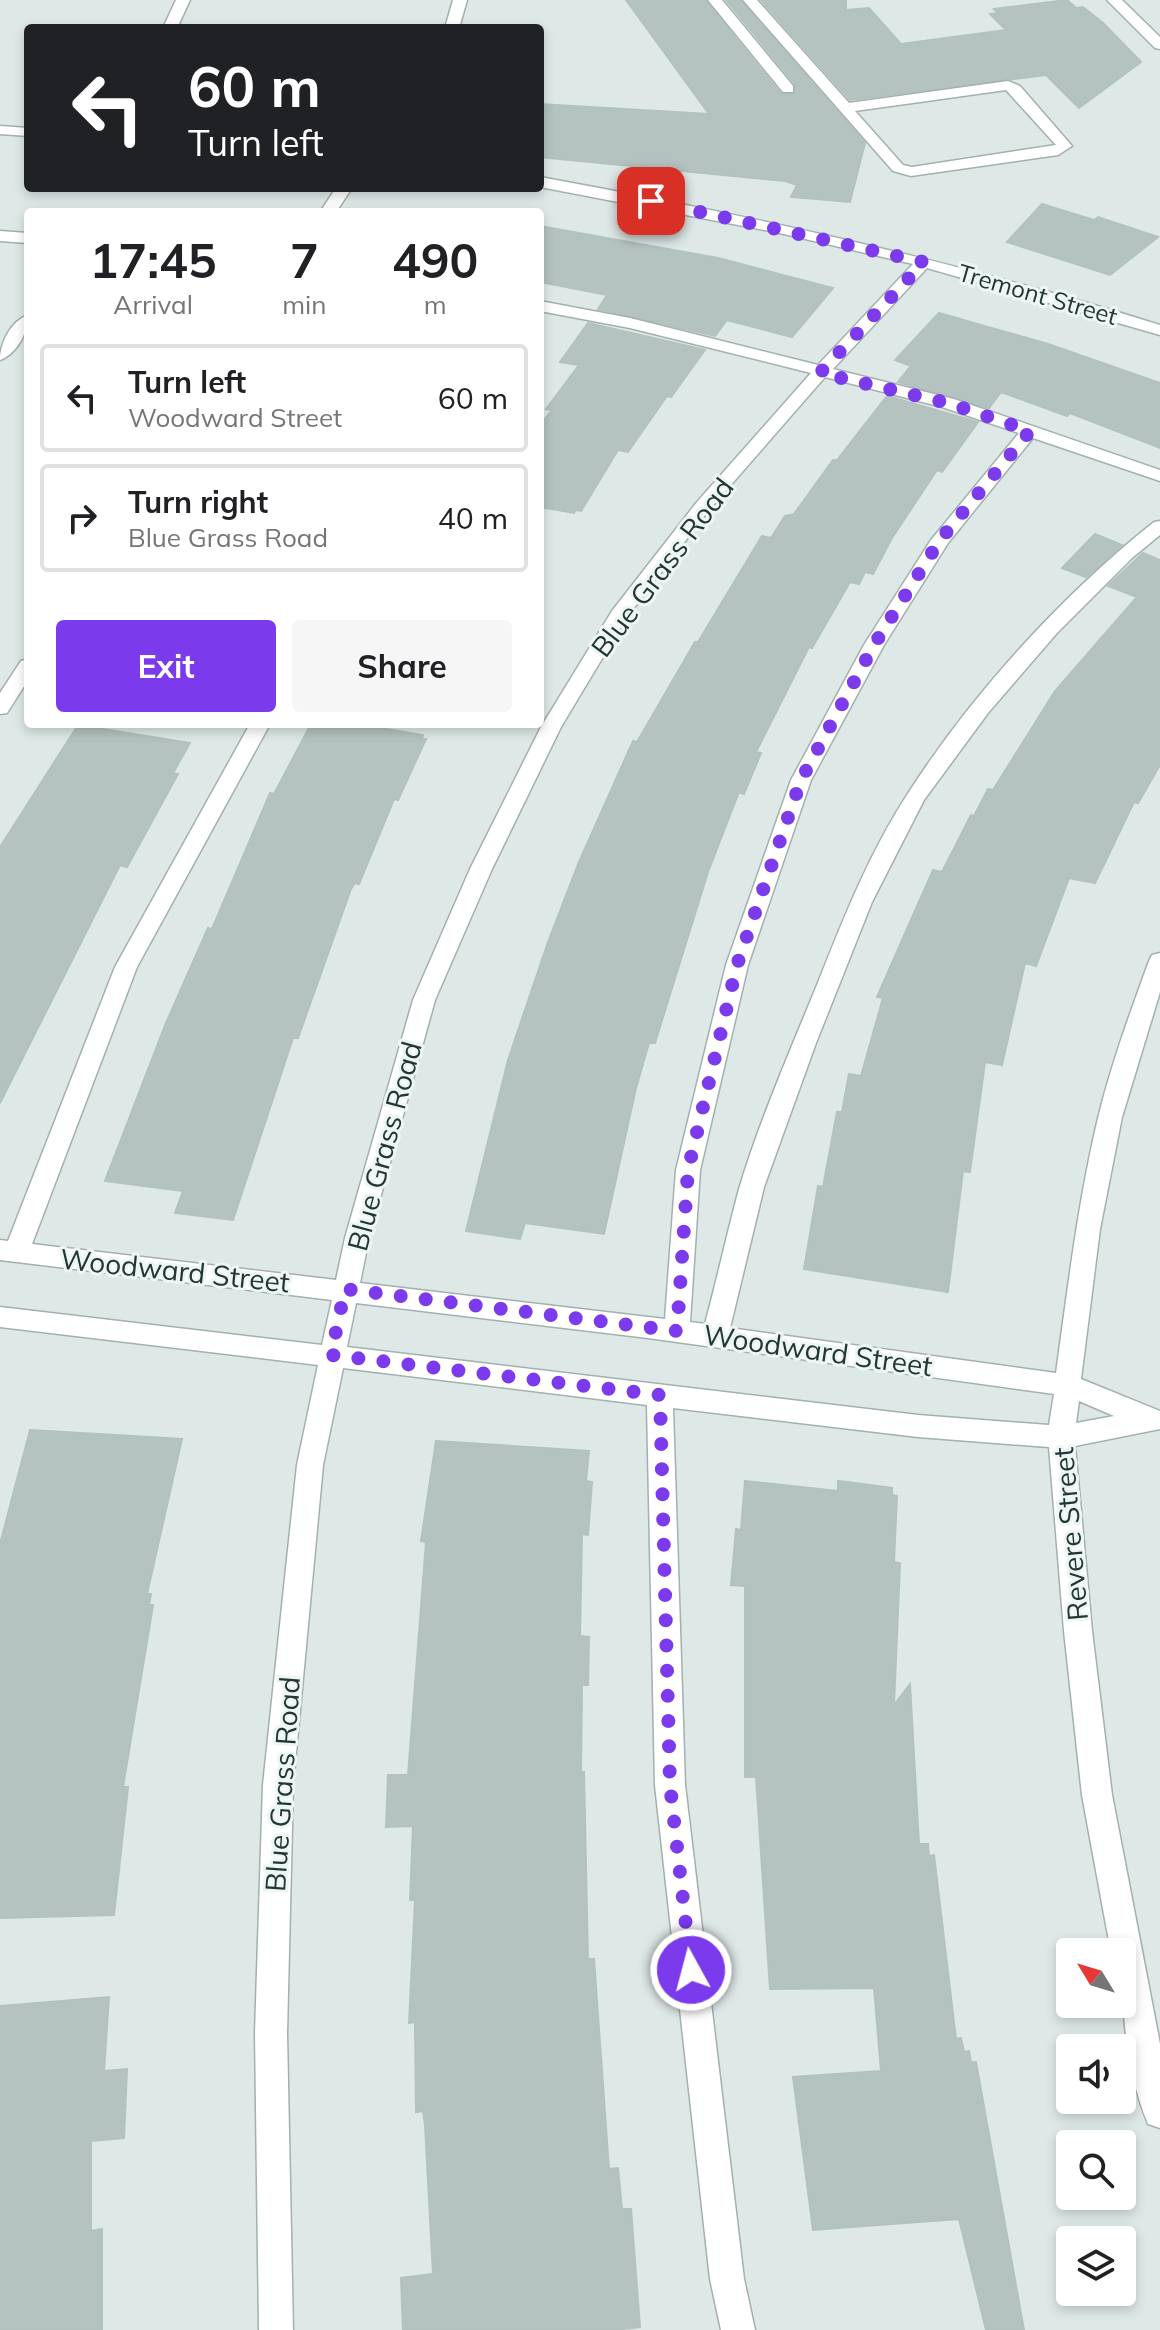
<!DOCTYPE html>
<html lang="en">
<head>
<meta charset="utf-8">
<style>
  :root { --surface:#fff; --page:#f6f6f6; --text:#202124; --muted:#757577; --line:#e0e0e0; --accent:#7c3aed }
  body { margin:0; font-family:Mulish,sans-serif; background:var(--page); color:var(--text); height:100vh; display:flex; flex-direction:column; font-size:30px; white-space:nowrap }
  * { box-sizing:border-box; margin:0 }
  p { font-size:26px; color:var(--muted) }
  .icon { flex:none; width:44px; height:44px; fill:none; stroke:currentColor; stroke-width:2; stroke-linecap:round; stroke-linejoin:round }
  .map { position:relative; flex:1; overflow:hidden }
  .drawer { position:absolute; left:24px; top:208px; width:520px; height:520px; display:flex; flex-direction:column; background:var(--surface); border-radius:8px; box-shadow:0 4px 12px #0003 }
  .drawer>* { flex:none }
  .guide { position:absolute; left:24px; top:24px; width:520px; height:168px; border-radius:8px; box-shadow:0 4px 12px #0003; background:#202124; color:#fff; overflow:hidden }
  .needle { width:52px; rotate:308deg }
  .controls { position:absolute; left:1056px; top:1938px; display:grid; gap:16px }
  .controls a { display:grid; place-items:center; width:80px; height:80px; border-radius:8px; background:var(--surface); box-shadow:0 4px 12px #0003; font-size:40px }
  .pin { position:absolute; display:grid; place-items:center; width:68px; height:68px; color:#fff; margin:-34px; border-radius:16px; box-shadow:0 4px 12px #0006 }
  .me { position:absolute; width:88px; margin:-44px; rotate:353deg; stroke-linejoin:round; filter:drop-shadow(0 0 6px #0008) }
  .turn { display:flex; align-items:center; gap:28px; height:168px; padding:0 32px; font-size:36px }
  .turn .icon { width:104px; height:104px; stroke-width:2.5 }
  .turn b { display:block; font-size:56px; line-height:68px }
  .eta { display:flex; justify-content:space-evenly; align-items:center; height:136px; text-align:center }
  .eta b { font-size:48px; font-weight:700; line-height:56px }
  .cta { display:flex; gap:16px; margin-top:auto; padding:16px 32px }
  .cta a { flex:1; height:92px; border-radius:8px; background:var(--accent); color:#fff; font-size:32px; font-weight:700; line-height:92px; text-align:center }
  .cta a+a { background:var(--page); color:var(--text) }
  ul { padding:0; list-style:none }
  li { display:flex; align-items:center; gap:24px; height:108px; margin:0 16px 12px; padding:0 16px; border:4px solid var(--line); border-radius:8px }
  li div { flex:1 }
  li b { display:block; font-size:30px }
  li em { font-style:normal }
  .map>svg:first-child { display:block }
</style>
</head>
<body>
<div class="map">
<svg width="1160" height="2330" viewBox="0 0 1160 2330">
  <rect width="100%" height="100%" fill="#dee9e7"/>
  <path fill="#b4c3c0" stroke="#b1c2bf" stroke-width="2" d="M626,0H705L781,94H795V84L726,0H740L865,143L850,202L791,197L797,185L785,181L540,157V104L709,114Z
    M761,0H846V10L869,8L901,44L1006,30L990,14L998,13L994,9L1067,0L1076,8L1083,7L1103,23L1141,62L1079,108L1046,75L850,100Z
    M1042,204L1094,220L1098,217L1158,237L1110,275L1007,242Z
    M540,226L718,258L833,288L792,337L727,320L715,336L598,309L607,295L540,282Z
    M939,313L1048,344L1160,383V448L1070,413L1067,416L1001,392L989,408L898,382L911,366L895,360Z
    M588,323L705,350L671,397L667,396L628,452L618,450L581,511L576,510L574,513L540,507V425L552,410L546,409L579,365L560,362Z
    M887,396L978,422L942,472L937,470L892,538L873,574L865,572L859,584L850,582L812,648L809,647L756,752L761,753L744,794L739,792L708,872L655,1043H649L636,1088L604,1234L525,1223L520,1239L466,1231L508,1060L548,942L579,862L633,741L637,742L695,642H698L762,536L771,538L785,516L794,514L833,460H837Z
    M1095,534L1122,545L1086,577L1062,568Z
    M1143,553L1160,560V765L1138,803L1134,802L1095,883L1069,878L1036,966L1025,963L1002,1065L985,1062L970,1172L963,1171L948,1292L804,1269L818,1186L823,1187L837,1112H842L849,1074L861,1076L883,998L877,997L933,870L942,872L971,815L974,816L988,789L993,790L1055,691L1137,597L1108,586Z
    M311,724H356L423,735L422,739H426L398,800L394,799L359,884L355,883L351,889L298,1038H293L233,1220L175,1213L183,1191L105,1181L166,1023L208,928L212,929L270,793L274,794Z
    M78,725L190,743L173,773L178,774L127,867L120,865L0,1103V847Z
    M30,1430L182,1439L147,1594H151L149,1605H153L123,1787H128L114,1915L0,1918V1544Z
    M436,1441L589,1451L586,1481L592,1482L588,1535L582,1534L580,1636L589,1637L588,1685H582L581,1772H584L588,1959H594L609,2169L618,2168L622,2209H631L640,2327L615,2330H403L401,2278L433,2274L425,2125L423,2111L416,2112L415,2022L409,2023L415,1900H410L413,1826L386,1827L388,1775H408L426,1542L421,1541Z
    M745,1481L838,1491V1481L892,1488V1495L897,1496L894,1562L900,1563L894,1705L910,1684L919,1844H928L929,1856L934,1855L956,2039L961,2038L964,2052L969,2051L971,2062H976L1024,2330H986L959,2219L813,2230L793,2077L881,2071L874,1988L770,1989L756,1777H745V1586L731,1585L736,1529L741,1530Z
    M109,1997L104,2071L127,2069L124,2138L91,2141V2231L102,2229V2330H0V2006Z"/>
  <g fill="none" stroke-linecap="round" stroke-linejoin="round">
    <defs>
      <path id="minor" d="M176,0H190L177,28H163Z
        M453,0H467L459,28H445Z
        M708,0H722L793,86V92H783Z
        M743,0H757L849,103L1008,81L1020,86L1072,146L1058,155L911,176L893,171ZM1006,90L1056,145L912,167L903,165L855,111Z
        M1107,0H1122L1160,37V49L1155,48Z
        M0,126L28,128V136L0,134Z
        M540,177C750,215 956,261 1160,325V335L927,268L833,369L954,399L1160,470V481L1033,438L948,543L884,645L811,780L748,965L700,1170L690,1322L705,1324C717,1279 727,1234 739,1189C760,1119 791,1049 819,980C844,917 870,852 907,795C971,695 1061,596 1154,522L1160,521V535L1132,558L1057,633L988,713L924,800L872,902L816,1043L764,1187L730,1328L1056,1373C1068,1287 1078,1202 1098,1118C1111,1065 1130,1013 1149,961L1152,955L1160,953V992L1122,1117L1100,1229L1081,1379L1160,1411V1429L1075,1446L1092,1631L1112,1795L1160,2044V2128L1148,2124C1125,2068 1122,2010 1122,1952H1111L1082,1795L1064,1631L1049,1447L918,1437L673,1408L685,1785L744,2279L755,2330H721L710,2279L655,1785L647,1405L343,1368L323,1465L293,1785L287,2033L293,2330H259L255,2033L263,1785L297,1465L318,1365L0,1327V1307L322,1345L332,1300L0,1260V1240L8,1241L115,967L250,724H270L137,967L32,1244L336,1280L345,1238L413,1000L470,869L541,727L612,611L697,502L811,373L630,328L540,311V301L630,318L818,365L913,264L775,232L540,187ZM825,377L942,407L1019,433L931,540L864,645L791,780L726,965L676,1170L665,1319L360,1283L369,1238L435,1000L492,869L561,727L627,617L709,510ZM356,1303L648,1338L1054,1394L1049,1425L918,1415L347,1347ZM1079,1401L1114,1416L1076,1423Z
        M336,188H352L336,212H320Z
        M0,231L28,233V243L0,241Z
        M28,315C28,332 17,354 0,360C0,343 11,321 28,315Z
        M28,659V680L7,713L0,714V693L21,661Z"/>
    </defs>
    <use href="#minor" stroke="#a2b0af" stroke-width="3"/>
    <use href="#minor" fill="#fff" fill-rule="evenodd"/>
  </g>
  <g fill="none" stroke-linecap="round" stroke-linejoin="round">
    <path stroke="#7c3aed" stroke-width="14" stroke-dasharray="0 25.2" d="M651,201L924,262L820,373L948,403L1030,431L940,540L874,645L801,780L737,965L688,1170L677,1331L345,1289L331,1355L660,1395L670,1785L691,1970"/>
  </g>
  <g text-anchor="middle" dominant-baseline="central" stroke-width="6" stroke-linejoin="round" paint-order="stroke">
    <g font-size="24" fill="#213737" stroke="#eef6f4">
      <text transform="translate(1038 294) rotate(16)">Tremont Street</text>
    </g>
    <g font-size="28" fill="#213737" stroke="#eef6f4">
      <text transform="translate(662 567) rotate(-53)">Blue Grass Road</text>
      <text transform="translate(384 1146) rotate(-75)">Blue Grass Road</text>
      <text transform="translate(175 1270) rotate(6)">Woodward Street</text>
      <text transform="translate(818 1350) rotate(8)">Woodward Street</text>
      <text transform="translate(1070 1534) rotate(-95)">Revere Street</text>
      <text transform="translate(282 1784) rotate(-86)">Blue Grass Road</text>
    </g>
  </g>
</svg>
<div class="controls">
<a><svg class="needle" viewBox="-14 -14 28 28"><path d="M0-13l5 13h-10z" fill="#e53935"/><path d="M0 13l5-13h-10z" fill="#757577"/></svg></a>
<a><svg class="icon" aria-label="sound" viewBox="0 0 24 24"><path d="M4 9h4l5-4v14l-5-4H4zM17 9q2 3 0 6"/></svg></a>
<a><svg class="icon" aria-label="search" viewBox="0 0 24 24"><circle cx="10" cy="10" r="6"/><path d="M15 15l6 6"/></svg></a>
<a><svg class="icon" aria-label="layers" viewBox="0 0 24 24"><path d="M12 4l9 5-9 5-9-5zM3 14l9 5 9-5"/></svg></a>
</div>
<div class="pin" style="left:651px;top:201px;background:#d93025"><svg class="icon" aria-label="arrive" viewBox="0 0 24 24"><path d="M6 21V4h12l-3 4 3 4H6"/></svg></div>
<svg class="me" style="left:691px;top:1970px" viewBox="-20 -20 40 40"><circle r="17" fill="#7c3aed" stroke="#fff" stroke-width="3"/><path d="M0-11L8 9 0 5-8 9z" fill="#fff"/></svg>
<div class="guide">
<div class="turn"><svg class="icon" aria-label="left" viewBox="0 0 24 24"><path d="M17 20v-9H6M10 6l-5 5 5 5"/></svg><div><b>60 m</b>Turn left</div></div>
</div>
<section class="drawer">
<div class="eta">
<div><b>17:45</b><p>Arrival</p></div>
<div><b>7</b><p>min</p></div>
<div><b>490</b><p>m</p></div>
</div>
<ul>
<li><svg class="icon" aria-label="left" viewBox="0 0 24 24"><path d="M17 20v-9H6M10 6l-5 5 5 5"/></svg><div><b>Turn left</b><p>Woodward Street</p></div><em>60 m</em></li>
<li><svg class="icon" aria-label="right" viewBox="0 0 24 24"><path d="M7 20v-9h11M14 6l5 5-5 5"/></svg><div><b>Turn right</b><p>Blue Grass Road</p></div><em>40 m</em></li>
</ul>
<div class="cta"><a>Exit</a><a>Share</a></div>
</section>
</div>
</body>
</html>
